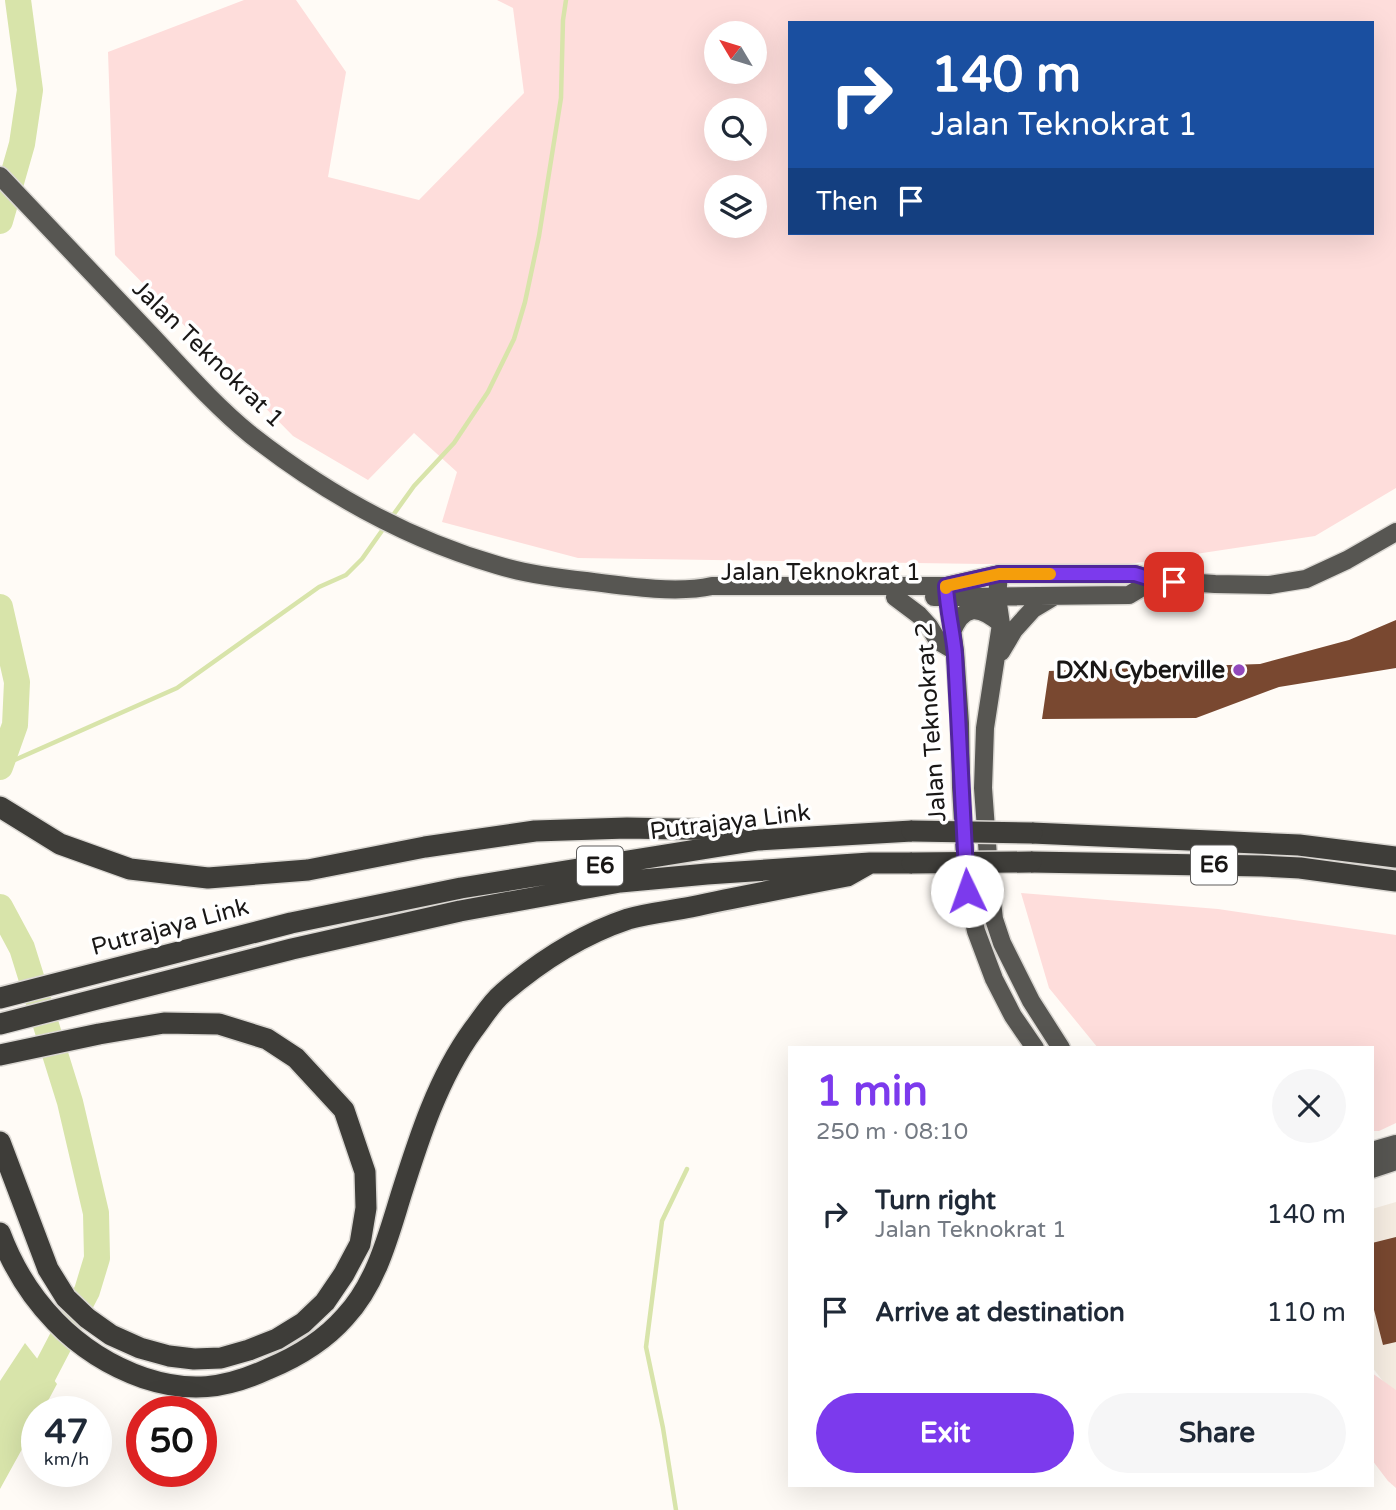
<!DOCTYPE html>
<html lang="en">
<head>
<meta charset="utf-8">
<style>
  :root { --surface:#fff; --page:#f6f6f7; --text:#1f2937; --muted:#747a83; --accent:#7c3aed }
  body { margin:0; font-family:"Varela Round",sans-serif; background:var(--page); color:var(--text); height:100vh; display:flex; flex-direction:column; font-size:26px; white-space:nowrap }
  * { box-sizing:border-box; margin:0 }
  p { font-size:23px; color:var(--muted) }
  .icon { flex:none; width:38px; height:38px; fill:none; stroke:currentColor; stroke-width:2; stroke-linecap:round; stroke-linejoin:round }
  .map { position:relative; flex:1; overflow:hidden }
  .drawer { position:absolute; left:788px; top:1046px; width:586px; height:441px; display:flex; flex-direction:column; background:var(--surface); border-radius:0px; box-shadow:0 7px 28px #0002 }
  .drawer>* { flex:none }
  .top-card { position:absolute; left:788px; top:21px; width:586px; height:214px; border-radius:0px; box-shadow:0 7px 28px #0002; background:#1a4fa0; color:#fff; overflow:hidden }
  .needle { width:46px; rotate:308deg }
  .controls { position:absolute; left:704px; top:21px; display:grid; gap:14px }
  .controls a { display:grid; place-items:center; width:63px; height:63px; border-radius:50%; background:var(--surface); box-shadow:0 7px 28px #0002; font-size:35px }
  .speed { position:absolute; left:21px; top:1396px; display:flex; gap:14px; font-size:35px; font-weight:700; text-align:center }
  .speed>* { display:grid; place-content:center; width:91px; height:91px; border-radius:50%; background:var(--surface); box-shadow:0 7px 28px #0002; line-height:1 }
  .speed small { font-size:18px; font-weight:400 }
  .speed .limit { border:10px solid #d22; background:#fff; color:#111 }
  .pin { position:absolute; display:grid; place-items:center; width:60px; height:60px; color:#fff; margin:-30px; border-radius:14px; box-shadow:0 4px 10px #0006 }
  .me { position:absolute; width:77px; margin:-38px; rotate:357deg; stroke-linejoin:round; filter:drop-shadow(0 0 5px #0008) }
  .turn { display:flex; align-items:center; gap:24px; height:147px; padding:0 28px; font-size:32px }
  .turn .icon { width:91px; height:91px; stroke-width:2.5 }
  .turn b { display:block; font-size:49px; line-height:60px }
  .then { display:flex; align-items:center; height:66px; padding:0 28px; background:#0003; gap:14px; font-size:26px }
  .round { display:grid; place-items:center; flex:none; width:74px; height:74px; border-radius:37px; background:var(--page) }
  .overview { display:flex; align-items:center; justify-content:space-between; height:119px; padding:0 28px }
  h1 { font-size:42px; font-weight:800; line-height:52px; color:var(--accent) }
  .button { display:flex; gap:14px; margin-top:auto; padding:14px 28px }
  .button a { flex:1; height:80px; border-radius:42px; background:var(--accent); color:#fff; font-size:28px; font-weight:800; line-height:80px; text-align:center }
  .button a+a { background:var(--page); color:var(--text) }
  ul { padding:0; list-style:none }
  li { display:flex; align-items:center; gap:21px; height:98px; padding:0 28px }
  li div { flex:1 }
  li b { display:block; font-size:26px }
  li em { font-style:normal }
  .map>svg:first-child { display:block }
</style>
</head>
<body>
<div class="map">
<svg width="1396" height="1510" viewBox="0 0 1396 1510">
  <rect width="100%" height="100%" fill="#fffbf6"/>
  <path fill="#f6ede2" d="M1396,1202V1398L1372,1367V1209Z"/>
  <path fill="#fedddb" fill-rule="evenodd" d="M244,0H296L346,72L328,177L419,200L524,93L513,8L497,0H1396V488L1315,536L1116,566L578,558L442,522L457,472L414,433L368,480L293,436L115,255L108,52ZM789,23H1372V233H789ZM716,33H754V72H716ZM716,110H754V149H716ZM716,187H754V226H716Z
    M1021,893L1218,909L1396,935V1123L1379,1131H1372V1048H1098L1049,988Z
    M1372,1373L1396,1390V1488L1388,1481L1372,1460Z"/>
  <path fill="#d8e4aa" d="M25,1343L57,1384L42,1412H37V1422L0,1489V1381Z"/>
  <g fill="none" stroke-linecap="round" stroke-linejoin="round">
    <path stroke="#d8e4aa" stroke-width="4.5" d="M391,518L414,486L454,443L488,392L514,339L525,302L539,236L561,98L563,20L566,0
      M1,766L177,688L319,587L346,575L362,559L386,525
      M676,1510L663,1428L646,1347L662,1221L687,1169"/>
    <path stroke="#d8e4aa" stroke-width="26" d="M0,221L22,144L30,90L18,0
      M0,607L17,682L15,725L0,767
      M0,907L22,948L70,1102L96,1213L97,1258L87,1291L0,1458"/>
  </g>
  <path fill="#794830" d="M1396,620V668L1279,687L1196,718L1042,719L1049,671L1260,664L1349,640Z
    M1396,1237V1342L1383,1345L1372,1302V1243Z"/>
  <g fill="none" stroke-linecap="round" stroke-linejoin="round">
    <defs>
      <path id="major" d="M0,176C50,229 100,281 150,334C182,368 214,405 251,435C325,493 407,539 497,565C526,574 557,578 586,581C624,586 676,594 712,586H946L999,574H1135L1154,580L1215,584L1269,585L1306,579L1347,560L1396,532
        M999,574L997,597L1001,624L985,728L983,788L990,884L994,919L1002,943L1031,1001L1061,1048
        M946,586L955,651L960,723L961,787L967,891L976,931L994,979L1013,1016L1035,1048
        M895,597L919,615L929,626L938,641L955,651
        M934,597L1129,595L1154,580
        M952,632C964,603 980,606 1001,624
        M1001,652L1014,630L1033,609L1053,597
        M1372,1151L1396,1144
        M1372,1169L1396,1161"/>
      <path id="highway" d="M0,807L60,844L130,869L208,878L308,870L425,847L535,831L627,828L729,830L751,838
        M1032,833L1299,845L1396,857
        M1031,862L1262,866L1300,868L1396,881
        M0,998L291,923L461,888L758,840L912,831
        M0,1024L292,949L460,911L620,882L707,874L870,863H912
        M0,1055L99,1034L164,1023L219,1024L267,1039L296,1058L344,1110L365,1172L366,1208L360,1244L344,1274L325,1302L303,1323L277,1339L249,1350L221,1358L194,1359L169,1356L140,1348L111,1335L87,1318L66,1298L48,1269L0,1142
        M0,1233C25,1300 75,1354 144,1378C189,1393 225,1389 268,1369C297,1357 324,1341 345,1317C376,1284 388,1237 401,1195C419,1138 438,1078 473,1030C483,1017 491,1003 503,993C539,962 583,934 628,919C648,913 671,911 691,907C743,896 795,886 847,876L870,863"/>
    </defs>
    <use href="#major" stroke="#dad7d2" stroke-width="21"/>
    <use href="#highway" stroke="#dad7d2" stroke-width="24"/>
    <use href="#major" stroke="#575652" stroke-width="18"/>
    <use href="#highway" stroke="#3e3d39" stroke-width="21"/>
    <defs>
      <path id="highway-bridge" d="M912,831L1032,833
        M912,863L1031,862"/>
    </defs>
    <use href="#highway-bridge" stroke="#dad7d2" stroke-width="24" stroke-linecap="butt"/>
    <use href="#highway-bridge" stroke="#3e3d39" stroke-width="21"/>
  </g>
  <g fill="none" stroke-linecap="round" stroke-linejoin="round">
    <defs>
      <path id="route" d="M967,891C963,812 959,734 955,655C953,632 947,609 946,586L999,574H1135L1154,580L1174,582"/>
    </defs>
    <use href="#route" stroke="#51269a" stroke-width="18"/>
    <use href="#route" stroke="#7c3aed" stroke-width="12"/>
    <path stroke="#f59e0b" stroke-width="12" d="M946,588V586L999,574H1050"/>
  </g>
  <circle fill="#9249bc" stroke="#fff" stroke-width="2.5" cx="1239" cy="670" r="7"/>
  <g text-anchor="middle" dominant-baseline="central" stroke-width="7" stroke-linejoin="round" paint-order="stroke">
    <g fill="#fff" stroke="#5e5d5c" stroke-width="2">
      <rect x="1191" y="845.5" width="46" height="39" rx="5"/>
      <rect x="577" y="846.5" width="46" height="39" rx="5"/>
    </g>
    <g font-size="23" font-weight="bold" fill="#191716">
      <text x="1214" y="865">E6</text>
      <text x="600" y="866">E6</text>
    </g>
    <g font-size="24" fill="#191716" stroke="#fff">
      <text transform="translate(208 354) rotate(44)">Jalan Teknokrat 1</text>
      <text x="821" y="572">Jalan Teknokrat 1</text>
      <text transform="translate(931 722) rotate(-94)">Jalan Teknokrat 2</text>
      <text transform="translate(730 822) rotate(-7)">Putrajaya Link</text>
      <text transform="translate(170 927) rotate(-15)">Putrajaya Link</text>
    </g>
    <g font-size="24" font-weight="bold" fill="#191716" stroke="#fff" text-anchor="end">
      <text x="1225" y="670">DXN Cyberville</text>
    </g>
  </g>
</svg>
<div class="controls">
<a><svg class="needle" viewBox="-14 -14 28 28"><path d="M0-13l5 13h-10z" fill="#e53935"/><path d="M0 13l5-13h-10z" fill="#747a83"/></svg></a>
<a><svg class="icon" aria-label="search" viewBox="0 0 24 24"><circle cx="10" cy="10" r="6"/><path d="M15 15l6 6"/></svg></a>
<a><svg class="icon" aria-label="layers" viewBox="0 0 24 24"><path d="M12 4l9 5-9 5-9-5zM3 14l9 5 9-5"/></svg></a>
</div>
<div class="speed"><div>47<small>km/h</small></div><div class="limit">50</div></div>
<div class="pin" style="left:1174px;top:582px;background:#d93025"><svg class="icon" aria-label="arrive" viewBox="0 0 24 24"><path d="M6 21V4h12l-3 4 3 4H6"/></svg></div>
<svg class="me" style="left:967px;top:891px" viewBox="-20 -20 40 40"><circle r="19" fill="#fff"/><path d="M0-13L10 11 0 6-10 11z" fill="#7c3aed"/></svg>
<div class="top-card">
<div class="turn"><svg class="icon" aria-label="right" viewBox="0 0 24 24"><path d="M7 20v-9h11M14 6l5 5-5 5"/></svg><div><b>140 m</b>Jalan Teknokrat 1</div></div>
<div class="then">Then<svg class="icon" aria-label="arrive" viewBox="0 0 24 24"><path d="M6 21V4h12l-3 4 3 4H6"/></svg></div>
</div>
<section class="drawer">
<div class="overview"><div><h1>1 min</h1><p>250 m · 08:10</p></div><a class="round"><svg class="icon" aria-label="close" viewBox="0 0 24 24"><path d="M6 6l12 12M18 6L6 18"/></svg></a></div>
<ul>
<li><svg class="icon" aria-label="right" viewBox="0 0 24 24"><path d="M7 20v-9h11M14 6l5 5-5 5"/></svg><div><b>Turn right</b><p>Jalan Teknokrat 1</p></div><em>140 m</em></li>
<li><svg class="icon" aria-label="arrive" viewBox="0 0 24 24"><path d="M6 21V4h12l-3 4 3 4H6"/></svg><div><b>Arrive at destination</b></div><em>110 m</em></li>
</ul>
<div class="button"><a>Exit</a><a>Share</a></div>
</section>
</div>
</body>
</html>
